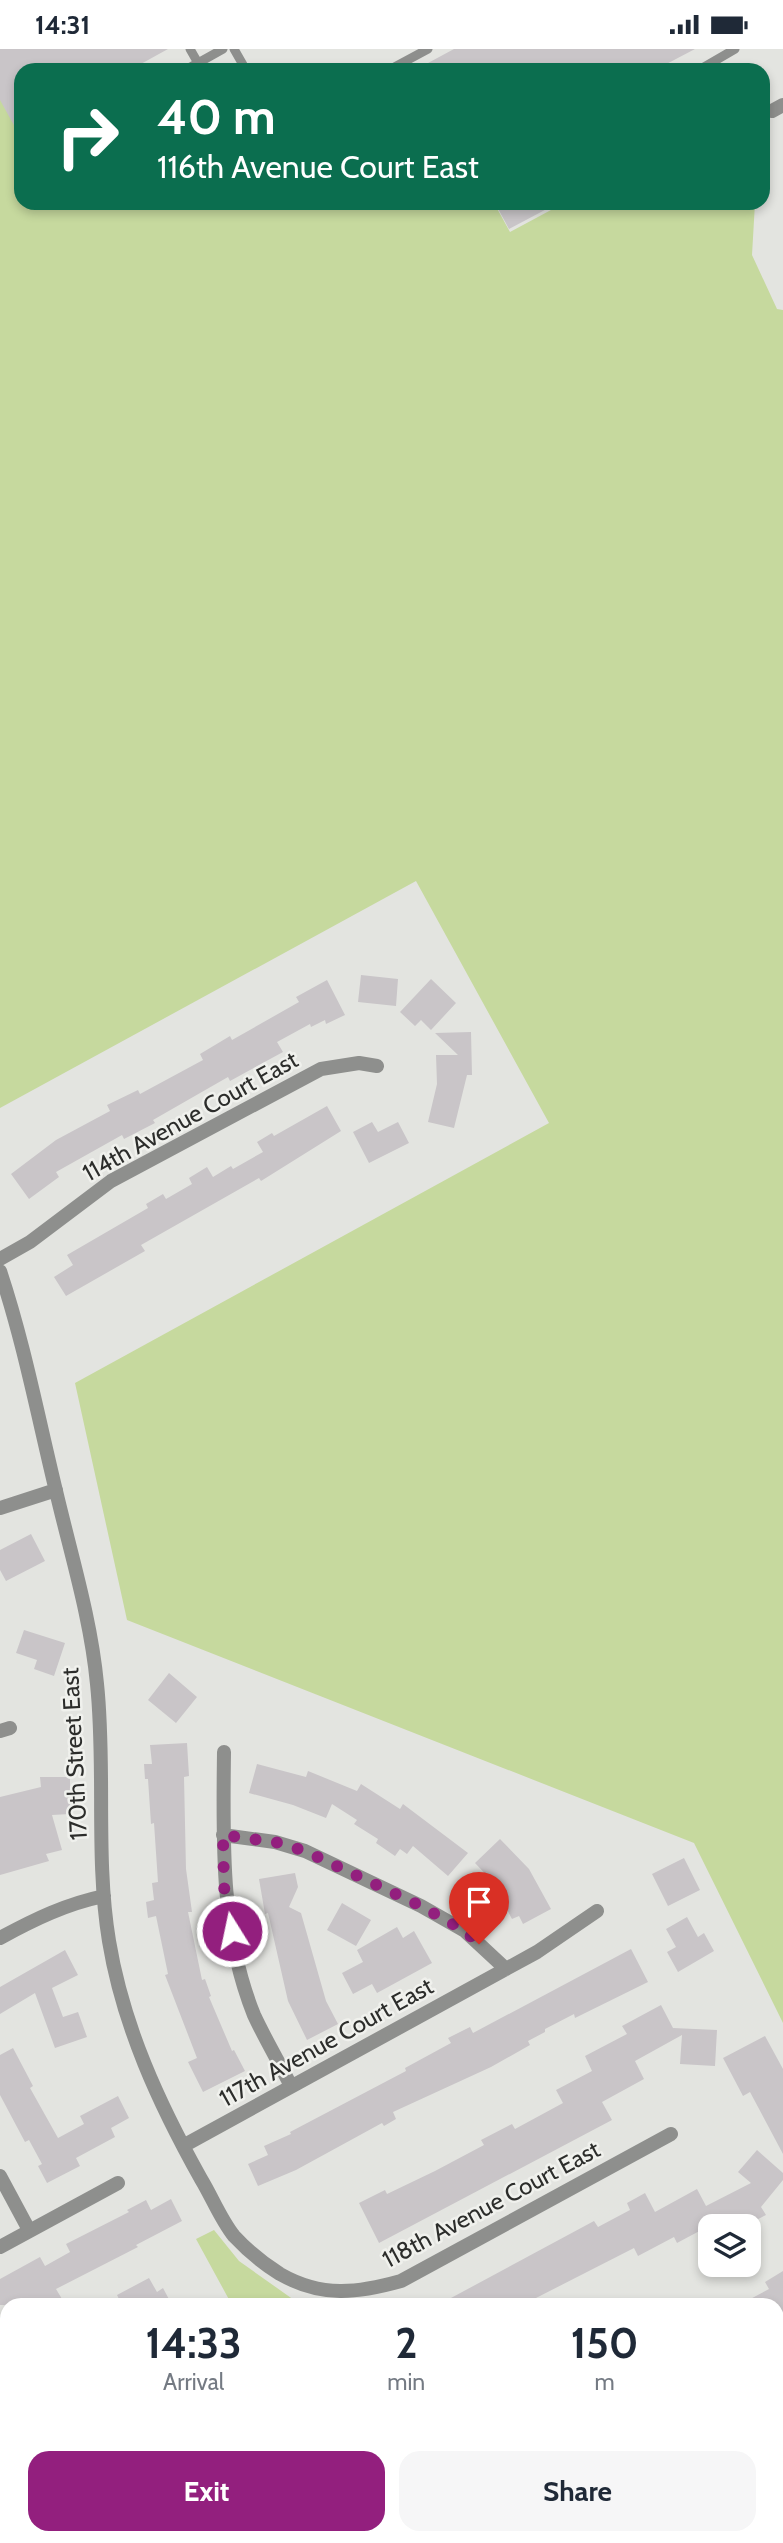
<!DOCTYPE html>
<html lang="en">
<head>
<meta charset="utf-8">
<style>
  :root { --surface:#fff; --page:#f6f6f7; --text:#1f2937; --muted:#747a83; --accent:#931f7e }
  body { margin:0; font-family:Cabin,sans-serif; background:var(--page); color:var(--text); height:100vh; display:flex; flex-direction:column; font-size:26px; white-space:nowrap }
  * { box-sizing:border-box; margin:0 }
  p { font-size:23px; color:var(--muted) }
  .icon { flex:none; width:38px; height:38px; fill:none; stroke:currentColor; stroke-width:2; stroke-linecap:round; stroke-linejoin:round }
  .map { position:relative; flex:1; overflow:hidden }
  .details { position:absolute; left:0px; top:2249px; width:784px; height:247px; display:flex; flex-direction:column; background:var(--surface); border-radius:21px 21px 0 0; box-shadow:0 4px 10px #0003 }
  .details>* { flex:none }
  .top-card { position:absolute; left:14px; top:14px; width:756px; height:147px; border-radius:21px; box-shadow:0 4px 10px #0003; background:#0b6e4f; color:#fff; overflow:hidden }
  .controls { position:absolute; left:698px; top:2165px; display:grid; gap:14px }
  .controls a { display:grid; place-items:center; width:63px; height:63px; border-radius:14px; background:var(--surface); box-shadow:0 4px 10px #0003; font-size:35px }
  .pin { position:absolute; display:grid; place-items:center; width:60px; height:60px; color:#fff; margin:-72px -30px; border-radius:50% 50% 50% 0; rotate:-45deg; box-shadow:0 0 7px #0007 }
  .pin .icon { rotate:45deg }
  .me { position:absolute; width:77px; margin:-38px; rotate:350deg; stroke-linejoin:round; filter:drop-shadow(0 0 5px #0008) }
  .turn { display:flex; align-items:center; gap:24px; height:147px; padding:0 28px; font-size:32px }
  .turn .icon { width:91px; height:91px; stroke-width:2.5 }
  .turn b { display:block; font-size:49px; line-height:60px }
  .eta { display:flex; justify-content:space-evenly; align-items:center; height:119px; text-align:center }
  .eta b { font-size:42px; font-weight:700; line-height:49px }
  .button { display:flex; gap:14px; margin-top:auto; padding:14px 28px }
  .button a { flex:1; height:80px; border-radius:21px; background:var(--accent); color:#fff; font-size:28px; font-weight:700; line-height:80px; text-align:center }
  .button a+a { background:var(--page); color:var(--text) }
  .status { display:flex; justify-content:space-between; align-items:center; height:49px; padding:0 35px; background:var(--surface); direction:ltr }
  .status svg { height:19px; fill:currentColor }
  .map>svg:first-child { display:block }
</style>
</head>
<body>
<div class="status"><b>14:31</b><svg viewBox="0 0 49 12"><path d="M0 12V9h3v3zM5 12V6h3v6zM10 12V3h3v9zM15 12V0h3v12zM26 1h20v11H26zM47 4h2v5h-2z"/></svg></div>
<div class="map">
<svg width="783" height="2494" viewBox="0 0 783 2494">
  <rect width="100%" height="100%" fill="#e3e4e0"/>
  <path fill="#c6d99e" d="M0,42L21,81V154H494L510,183L564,154H755L752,206L777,260L783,261V1974L694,1794L127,1571L75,1334L549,1074L416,832L0,1059Z
    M214,2181L239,2212L301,2256H232L196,2190Z"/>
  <path fill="#c9c5c8" d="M0,0H168L130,21H21V89L0,51Z
    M454,0H695L655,21H415Z
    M495,154H558L509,180Z
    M361,926L398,930L396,957L358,953Z
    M431,930L456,954L431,981L421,971L415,977L400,963Z
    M327,931L345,966L326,975L325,971L311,978L310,975L277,993L283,1003L230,1032L228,1028L153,1071L155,1074L124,1090L122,1086L56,1123L59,1128L29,1150L11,1125L56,1091L110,1062L107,1056L138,1041L140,1045L203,1011L200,1005L230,987L232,991L299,953L296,948Z
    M471,983L472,1026H467L454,1079L428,1073L437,1035L436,1006H458L435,984Z
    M327,1057L341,1082L261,1132L259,1129L141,1196L145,1202L66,1247L54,1228L73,1216L67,1206L148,1159L146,1155L163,1145L166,1150L192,1135L189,1129L207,1118L213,1128L231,1117L233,1120L263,1103L257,1093L272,1084L274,1087Z
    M372,1073L378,1083L398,1073L409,1094L369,1114L353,1083Z
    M31,1485L45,1512L6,1532L0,1521V1501Z
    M24,1581L65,1594L54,1627L34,1620L37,1611L16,1604Z
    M169,1624L197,1648L176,1674L148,1651Z
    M187,1694L189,1727L184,1728L186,1820L192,1863H188L202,1931L205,1930L211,1947L209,1948L232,2002L234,2001L245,2022L203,2043L188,2013L197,2009L165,1926L168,1925L156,1867L148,1869L146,1853L154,1851L152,1834L158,1833L154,1774L151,1775L148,1730H145L144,1715H152L150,1696Z
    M257,1715L306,1728L308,1722L357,1742L361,1735L400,1760L403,1755L468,1804L448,1827L413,1797L407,1805L400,1800L395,1807L376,1794L378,1790L354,1775L357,1771L332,1755L326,1769L293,1756L249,1744Z
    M40,1728H70V1765L52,1766L62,1801L46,1805L49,1812L0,1826V1748L41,1738Z
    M500,1790L529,1820L551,1860L523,1875L519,1867L512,1870L502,1851L507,1848L475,1814Z
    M684,1809L700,1841L668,1857L652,1825Z
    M295,1824L298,1838L289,1858L301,1864L326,1952L338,1975L307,1991L288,1952L268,1864L265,1865L259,1830Z
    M342,1854L371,1871L356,1897L327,1881Z
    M687,1868L698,1888L704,1884L714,1902L678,1923L667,1903L676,1898L666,1880Z
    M397,1878L403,1889L414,1882L432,1914L377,1944L372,1935L353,1945L342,1924L363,1913L357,1901Z
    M631,1900L648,1933L575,1969L574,1965L545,1980V1983L528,1992L530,1996L491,2018L393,2063L396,2070L384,2077L382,2074L296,2121L258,2137L248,2115L268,2106L264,2097L291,2085L290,2083L406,2022L405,2019L451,1994L448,1989L470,1978L473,1984Z
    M65,1901L78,1926L52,1939L63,1968L78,1963L87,1988L55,1999L35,1944L0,1965V1938Z
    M661,1956L673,1979L717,1981L715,2017L680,2015L682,1986L635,2012L644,2030L602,2053L612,2071L379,2194L359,2154L385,2141L387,2145L435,2122L484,2096L481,2091L512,2075L515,2080L563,2054L556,2041L592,2022L585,2007L627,1985L622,1977Z
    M765,1987L783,2020V2105L750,2043L743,2047L723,2009Z
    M13,1999L33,2037L30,2039L58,2089L84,2075L80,2067L118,2047L129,2069L111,2079L115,2088L76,2109L80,2117L47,2134L38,2117L42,2115L29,2091L25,2093L0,2046V2006Z
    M757,2101L783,2124V2131L761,2158L766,2166L745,2177H723L720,2171L677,2194L674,2188L638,2207L634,2199L536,2249L539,2256H438L594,2172L598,2178L630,2161L627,2154L645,2144L655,2163L697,2140L706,2157L751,2134L738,2123Z
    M171,2150L182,2172L136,2196L138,2198L56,2240L62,2250L51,2256H0V2230L40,2208L45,2217L70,2203L66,2195L129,2163L127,2161L146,2151L151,2161Z
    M783,2222V2265L778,2256H739L769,2240L765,2233Z
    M149,2229L157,2243L163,2239L172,2256H122L117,2246Z"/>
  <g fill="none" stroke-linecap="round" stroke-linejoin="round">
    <path stroke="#8e8f8d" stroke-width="9" d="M234,0L246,21
      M198,14L223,0
      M185,21L198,14L190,0
      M389,21L428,0
      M699,21L735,0"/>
    <path stroke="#8e8f8d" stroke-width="14" d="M772,62L783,56
      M0,1210L30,1193L111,1132L321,1020L359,1014L377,1017
      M0,1222C24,1294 38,1368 56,1442C71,1506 91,1570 97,1635C106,1720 95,1807 109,1892C123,1977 159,2055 201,2130C212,2148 221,2171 234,2187C247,2201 264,2215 280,2225C322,2249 358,2244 401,2232L671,2085
      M0,1459L56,1441
      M0,1682L10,1679
      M224,1703C223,1791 220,1882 254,1966C265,1990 279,2013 291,2037
      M223,1786L275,1793L305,1802L421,1857L465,1882L506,1920
      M0,1889C35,1870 66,1855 104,1847
      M183,2097L537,1903L597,1862
      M0,2127L29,2181
      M0,2198L118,2134
      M777,2329L783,2326
      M0,2342L7,2351
      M93,2488L95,2494"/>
  </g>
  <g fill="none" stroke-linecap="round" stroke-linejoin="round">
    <path stroke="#931f7e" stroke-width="12" stroke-dasharray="0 21.6" d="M232,1882L224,1838L223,1786L275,1793L305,1802L421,1857L465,1882L479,1895"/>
  </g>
  <g text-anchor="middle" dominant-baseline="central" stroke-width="5" stroke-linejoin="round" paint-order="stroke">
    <g font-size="24" fill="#2c2d2b" stroke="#f0f1ed">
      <text transform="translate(190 1067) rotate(-29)">114th Avenue Court East</text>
      <text transform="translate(74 1705) rotate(-93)">170th Street East</text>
      <text transform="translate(326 1993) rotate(-29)">117th Avenue Court East</text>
      <text transform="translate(491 2155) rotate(-28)">118th Avenue Court East</text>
    </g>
  </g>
</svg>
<div class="controls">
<a><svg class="icon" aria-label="layers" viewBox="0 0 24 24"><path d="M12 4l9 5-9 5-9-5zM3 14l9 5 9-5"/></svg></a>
</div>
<div class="pin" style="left:479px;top:1895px;background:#d93025"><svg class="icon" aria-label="arrive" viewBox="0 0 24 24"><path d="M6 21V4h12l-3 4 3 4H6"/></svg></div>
<svg class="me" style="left:232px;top:1882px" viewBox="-20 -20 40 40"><circle r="17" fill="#931f7e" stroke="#fff" stroke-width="3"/><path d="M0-11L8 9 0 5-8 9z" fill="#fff"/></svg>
<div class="top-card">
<div class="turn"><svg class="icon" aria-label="right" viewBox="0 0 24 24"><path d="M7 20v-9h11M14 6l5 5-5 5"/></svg><div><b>40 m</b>116th Avenue Court East</div></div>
</div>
<section class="details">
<div class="eta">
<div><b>14:33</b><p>Arrival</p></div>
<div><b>2</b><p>min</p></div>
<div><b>150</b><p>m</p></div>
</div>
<div class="button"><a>Exit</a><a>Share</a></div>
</section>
</div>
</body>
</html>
